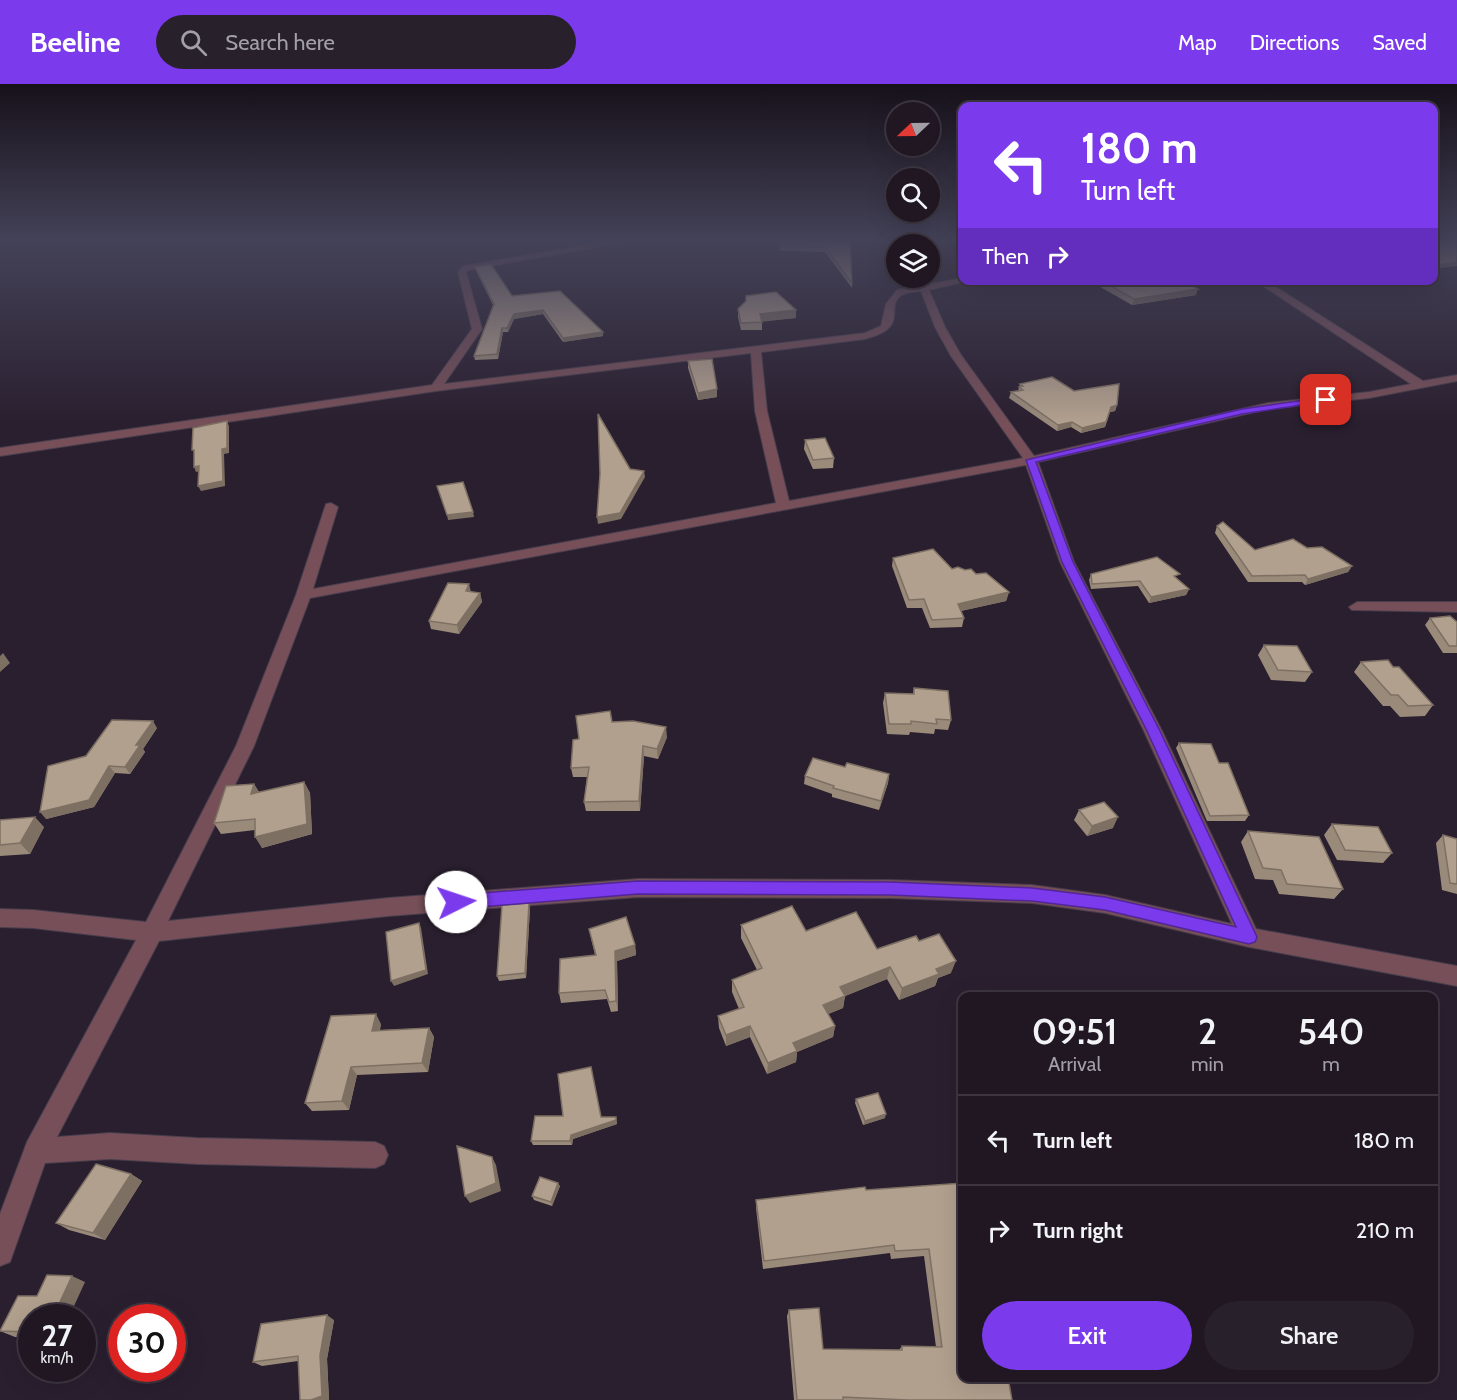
<!DOCTYPE html>
<html lang="en">
<head>
<meta charset="utf-8">
<style>
  :root { --surface:#201723; --page:#28202b; --text:#f1f3f6; --muted:#a29fa6; --line:#3d3641; --accent:#7c3aed }
  body { margin:0; font-family:Cabin,sans-serif; background:var(--page); color:var(--text); height:100vh; display:flex; flex-direction:column; font-size:22px; white-space:nowrap }
  * { box-sizing:border-box; margin:0 }
  p { font-size:20px; color:var(--muted) }
  .icon { flex:none; width:33px; height:33px; fill:none; stroke:currentColor; stroke-width:2; stroke-linecap:round; stroke-linejoin:round }
  .map { position:relative; flex:1; overflow:hidden }
  .details { position:absolute; left:958px; top:908px; width:480px; height:390px; display:flex; flex-direction:column; background:var(--surface); border-radius:12px; box-shadow:0 6px 24px #0002,0 0 0 2px var(--line) }
  .details>* { flex:none }
  .guide { position:absolute; left:958px; top:18px; width:480px; height:183px; border-radius:12px; box-shadow:0 6px 24px #0002,0 0 0 2px var(--line); background:#7c3aed; color:#fff; overflow:hidden }
  .needle { width:39px; rotate:248deg }
  .buttons { position:absolute; left:886px; top:18px; display:grid; gap:12px }
  .buttons a { display:grid; place-items:center; width:54px; height:54px; border-radius:50%; background:var(--surface); box-shadow:0 6px 24px #0002,0 0 0 2px var(--line); font-size:30px }
  .speed { position:absolute; left:18px; top:1220px; display:flex; gap:12px; font-size:30px; font-weight:700; text-align:center }
  .speed>* { display:grid; place-content:center; width:78px; height:78px; border-radius:50%; background:var(--surface); box-shadow:0 6px 24px #0002,0 0 0 2px var(--line); line-height:1 }
  .speed small { font-size:15px; font-weight:400 }
  .speed .limit { border:9px solid #d22; background:#fff; color:#111 }
  .pin { position:absolute; display:grid; place-items:center; width:51px; height:51px; color:#fff; margin:-26px; border-radius:12px; box-shadow:0 3px 9px #0006 }
  .me { position:absolute; width:66px; margin:-33px; rotate:86deg; stroke-linejoin:round; filter:drop-shadow(0 0 4px #0008) }
  .turn { display:flex; align-items:center; gap:21px; height:126px; padding:0 24px; font-size:27px }
  .turn .icon { width:78px; height:78px; stroke-width:2.5 }
  .turn b { display:block; font-size:42px; line-height:51px }
  .then { display:flex; align-items:center; height:57px; padding:0 24px; background:#0003; gap:12px; font-size:22px }
  .eta { display:flex; justify-content:space-evenly; align-items:center; height:102px; text-align:center }
  .eta b { font-size:36px; font-weight:600; line-height:42px }
  .primary-button { display:flex; gap:12px; margin-top:auto; padding:12px 24px }
  .primary-button a { flex:1; height:69px; border-radius:36px; background:var(--accent); color:#fff; font-size:24px; font-weight:600; line-height:69px; text-align:center }
  .primary-button a+a { background:var(--page); color:var(--text) }
  ul { padding:0; list-style:none }
  li { display:flex; align-items:center; gap:18px; height:90px; padding:0 24px; border-top:2px solid var(--line) }
  li div { flex:1 }
  li b { display:block; font-size:22px }
  li em { font-style:normal }
  header { display:flex; align-items:center; gap:36px; box-sizing:border-box; height:84px; padding:0 30px; background:var(--accent); color:#fff }
  header strong { font-size:28px }
  nav { display:flex; gap:33px; margin-inline-start:auto; font-size:21px }
  .search { width:420px; height:54px; background:var(--page); display:flex; align-items:center; gap:15px; box-sizing:border-box; padding:0 21px; border-radius:33px; color:var(--muted); font-size:22px }
  .map>svg:first-child { display:block }
</style>
</head>
<body>
<header>
<strong>Beeline</strong>
<div class="search"><svg class="icon" aria-label="search" viewBox="0 0 24 24"><circle cx="10" cy="10" r="6"/><path d="M15 15l6 6"/></svg>Search here</div>
<nav><a>Map</a><a>Directions</a><a>Saved</a></nav>
</header>
<div class="map">
<svg width="1457" height="1316" viewBox="0 0 1457 1316">
  <rect width="100%" height="100%" fill="#2a1f2f"/>
  <g fill="none" stroke-linecap="round" stroke-linejoin="round">
    <defs>
      <path id="minor" d="M622,155H642L469,186L466,188L482,245L444,300L865,249L881,242L886,220L897,206L963,194V196H972L929,206L945,243L961,271L1034,372L1268,319L1369,308L1411,300L1254,196H1265L1423,297L1457,291V297L1369,314L1268,325L1038,378L1074,478L1162,647L1256,845L1457,882V902L1249,863L1105,829L1032,819L890,814L638,813L388,832L159,857L57,1053L110,1049L197,1054L375,1058L384,1062L388,1071L384,1080L375,1084L197,1080L110,1075L45,1079L10,1178L0,1182V1130L27,1058L136,856L33,844L0,843V825L33,826L146,838L236,662L296,511L326,420L331,419L338,423L313,505L776,419L755,327L751,269L436,307L0,372V364L432,301L472,245L458,188L463,182ZM921,207L935,243L951,272L1023,374L789,417L767,327L761,268L865,255C912,243 883,223 902,211C907,208 915,208 921,207ZM1026,381L1060,478L1144,647L1232,840L1105,811L1032,801L890,796L638,795L388,814L168,837L254,662L310,514Z
        M1357,518H1457V528L1352,526L1349,523Z"/>
    </defs>
    <use href="#minor" stroke="#473d4c" stroke-width="2"/>
    <use href="#minor" fill="#764f58" fill-rule="evenodd"/>
  </g>
  <path fill="#998a7a" d="M781,155L820,158V157L852,199V204L825,168L780,167Z
    M475,183L512,212L603,248V252L563,258L543,230L514,235L508,248H503L498,275L475,276L474,272L493,221L476,187Z
    M1088,196H1180L1196,211L1132,221Z
    M746,212L796,226V234L762,237V246H741L738,233V225L746,218Z
    M688,277L717,313L698,316L688,284Z
    M1020,300L1074,307L1117,321L1115,327L1110,328L1105,343L1081,349L1071,343L1057,347L1009,314L1011,308L1018,307Z
    M805,356L834,374L833,384L813,385L804,365Z
    M1217,442L1255,466L1307,464L1352,482L1348,488L1305,501L1302,498H1248L1215,449Z
    M893,474L952,485L965,486L976,490L1009,508L1006,517L961,527L964,534L962,543L930,544L922,524H907L892,482Z
    M1091,490L1178,496L1189,505L1186,511L1149,519L1138,502L1091,505L1089,496Z
    M471,508L480,509L482,518L459,550L431,545L429,537Z
    M1430,534L1457,538V569H1443L1425,541Z
    M1264,561L1312,588L1305,598L1271,596L1258,571Z
    M1361,578L1393,583L1433,621L1425,632L1400,633L1390,622H1383L1354,588Z
    M914,604L951,636L948,646L935,645L934,650L910,648L909,651L887,650L883,619L885,609L913,610Z
    M612,638L667,653L658,675L644,672L640,727H586L584,718L587,693H573L571,684L579,655Z
    M157,644L143,665L145,668L130,690L115,689L94,723L46,735L86,672Z
    M1179,659L1219,679L1249,731L1245,737H1207L1176,664Z
    M845,683L889,690L888,699L879,726L832,713V710L804,700L805,692Z
    M304,698L310,709L312,750L262,764L255,746L221,750L214,739L254,700L259,708Z
    M1079,726L1113,744L1087,752L1074,736Z
    M0,736L44,743L30,770L0,772Z
    M1332,740L1392,769L1383,779L1337,776L1324,751Z
    M1248,747L1343,805L1334,815L1279,810L1273,796L1255,795L1241,758Z
    M1443,751L1457,755V810L1442,806L1436,759Z
    M530,824L526,894L499,897L497,892Z
    M741,841L806,847L877,865L919,857L951,889L938,894L935,902L899,916L887,895L845,912L843,924L828,930L835,942L833,953L797,968L796,978L767,990L750,953L726,962L719,944L718,932L739,925L732,908V896L757,886L741,854Z
    M589,845L635,861L636,871L617,877L618,927L611,928L607,915L561,919L559,909L595,871Z
    M381,940L380,946L429,944L434,953L428,988L357,991L349,1026L312,1027L305,1019Z
    M856,1015L885,1034L863,1041L855,1019Z
    M601,1033H616L617,1040L573,1055L572,1061H533L531,1057Z
    M131,1090L142,1097L105,1156L69,1146L56,1139Z
    M963,1099L1012,1316H794L787,1232L789,1226L823,1265L899,1266L902,1262L936,1263L924,1172L891,1175L890,1169L763,1185L756,1124V1116L866,1106Z
    M560,1102L552,1122L534,1116L532,1112Z
    M85,1198L32,1233V1253H15L0,1247L37,1212Z
    M334,1236L327,1275L329,1316L298,1277L262,1282L253,1278Z"/>
  <path fill="#7d7063" d="M1457,178V182L1434,185L1435,182Z
    M1198,205L1196,211L1132,221L1134,215Z
    M543,226V230L514,235L508,248L507,244L514,230Z
    M796,226V234L760,238V230Z
    M502,244L503,248L498,275L497,270Z
    M603,248V252L563,258V254Z
    M717,305V313L698,316V309Z
    M1117,321L1115,327L1110,328L1111,323Z
    M227,337L229,342V369L224,370L225,402L201,407L198,402Z
    M1072,338L1071,343L1057,347L1058,341Z
    M1106,338L1105,343L1081,349L1082,344Z
    M199,382L201,387L196,388L194,383Z
    M644,387L645,393L621,435L598,440L597,433Z
    M473,428L474,433L448,436L447,431Z
    M1352,482L1348,488L1305,501L1308,495Z
    M469,500L471,508L466,507Z
    M1189,505L1186,511L1149,519L1151,513Z
    M1009,508L1006,517L956,528L958,520Z
    M480,509L482,518L459,550L457,541Z
    M3,569L10,579L0,588V572Z
    M153,637L157,644L143,665L145,668L130,690L125,683L136,661Z
    M666,643L667,653L658,675L657,665Z
    M643,662L644,672L640,727L639,717Z
    M109,682L115,689L94,723L46,735L40,728Z
    M889,690L888,699L879,726L881,717Z
    M304,698L310,709L312,750L262,764L255,753Z
    M254,700L260,710H251Z
    M35,733L44,743L30,770L20,759Z
    M1118,733L1113,744L1087,752L1092,742Z
    M529,819L530,824L526,894L525,889Z
    M419,839L421,844L428,890L394,902L391,897Z
    M635,861L636,871L617,877L618,927L616,917L615,867Z
    M956,877L951,889L938,894L935,902L899,916L902,904L936,885Z
    M890,883L887,895L838,915L840,903Z
    M845,912L843,924L821,933L823,921Z
    M376,930L381,940L377,956L372,947Z
    M750,942V953L726,962V951Z
    M835,942L833,953L797,968L796,978L767,990L768,979L793,959Z
    M429,944L434,953L428,988L422,979Z
    M351,983L357,991L349,1026L342,1017Z
    M886,1030L885,1034L863,1041L865,1037Z
    M616,1036L617,1040L573,1055L572,1061L570,1057L571,1051Z
    M492,1073L496,1081L501,1107L470,1119L465,1112Z
    M131,1090L142,1097L105,1156L93,1149Z
    M558,1099L560,1102L552,1122L551,1118Z
    M72,1192L85,1198L69,1233H53Z
    M327,1231L334,1236L327,1275L329,1316H311Z"/>
  <path fill="#b2a08e" stroke="#7d7063" stroke-width="1.5" d="M781,155H817L823,160L820,157H850L852,199L825,163L780,162Z
    M1434,155H1457V178L1434,182Z
    M491,180L512,212L560,207L603,248L563,254L543,226L514,230L507,244H502L497,270L474,272L494,220L475,183Z
    M1100,196H1180L1198,205L1134,215Z
    M776,208L796,226L760,230L762,238L741,239L738,225L746,217V212Z
    M712,275L717,305L698,309L688,277Z
    M1052,293L1074,307L1119,300L1117,321L1111,323L1106,338L1082,344L1072,338L1058,341L1011,308L1023,306L1019,303L1023,302L1020,300Z
    M598,330L630,385L644,387L620,429L597,433L600,390Z
    M227,337V364L222,365L223,397L198,402L199,382L194,383V366H192L193,344Z
    M825,354L834,374L813,376L805,356Z
    M463,398L473,428L447,431L437,402Z
    M1223,438L1255,466L1293,455L1307,464L1322,463L1352,482L1308,495L1305,491L1252,492L1217,442Z
    M933,465L952,485L958,483L965,486L971,485L976,490L986,489L1009,508L958,520L964,534L932,536L924,515L909,516L893,474Z
    M1157,473L1180,490L1174,492L1189,505L1151,513L1140,497L1092,500L1091,490Z
    M448,499L469,500L466,507L480,509L457,541L429,537Z
    M1450,532L1457,538V562H1449L1430,534Z
    M1264,561L1297,562L1312,588L1278,586Z
    M1388,576L1393,583H1399L1433,621L1408,622L1398,611H1391L1361,578Z
    M914,604L948,607L951,636L936,635L937,640L911,637V640H889L885,609L914,610Z
    M610,627L612,638L633,637L666,643L657,665L643,662L639,717L584,718L589,683L571,684L573,656L579,655L576,632Z
    M112,636L153,637L136,661H140L125,683L109,682L89,716L40,728L48,682L86,672Z
    M1179,659L1211,660L1219,679H1228L1249,731L1210,732Z
    M813,674L845,683L847,679L889,690L881,717L833,704L834,702L805,692Z
    M304,698L307,740L255,753V735L214,739L226,702L254,700L251,710Z
    M1104,718L1118,733L1092,742L1079,726Z
    M35,733L20,759L0,761V736Z
    M1332,740L1378,743L1392,769L1345,766Z
    M1248,747L1319,753L1343,805L1287,800L1281,786L1263,784Z
    M1443,751L1457,755V800L1450,799Z
    M529,819L525,889L497,892L502,821Z
    M792,822L806,847L856,828L877,865L916,852L919,857L939,850L956,877L936,885L939,890L902,904L890,883L840,903L845,912L823,921L835,942L793,959L797,967L768,979L750,942L726,951L718,932L744,923L732,896L762,884L741,841Z
    M626,833L635,861L615,867L616,917L609,918L605,906L559,909L560,875L596,871L589,845Z
    M419,839L426,886L391,897L386,848Z
    M376,930L372,947L429,944L422,979L351,983L342,1017L305,1019L331,932Z
    M591,983L601,1033H616V1036L571,1051L570,1057H531L535,1032H563L558,990Z
    M878,1009L886,1030L865,1037L856,1015Z
    M457,1062L492,1073L496,1099L465,1112Z
    M96,1080L131,1090L93,1149L56,1139Z
    M540,1093L558,1099L551,1118L532,1112Z
    M963,1099V1293H1008L1012,1316H908L843,1313V1316H797L789,1226L819,1224L823,1265L902,1266V1262L942,1263L929,1165L895,1167L894,1161L764,1177L756,1116L865,1103L866,1106Z
    M47,1191L72,1192L53,1233H32V1248L0,1247L18,1212H37Z
    M327,1231L320,1271L322,1312L311,1316H300L298,1272L253,1278L261,1240Z"/>
  <linearGradient id="sky" x2="0" y2="1"><stop stop-color="#17111a"/><stop offset="0.46" stop-color="#444258"/><stop offset="1" stop-color="#444258" stop-opacity="0"/></linearGradient>
  <rect width="1457" height="340" fill="url(#sky)"/>
  <path fill="#7c3aed" stroke="#51269a" stroke-width="1.5" d="M1326,313L1331,316L1329,317L1242,330L1036,378L1073,478L1160,647L1257,853L1255,858L1249,860L1105,826L1032,817L890,811L638,810L456,825L450,823L448,818L450,813L456,811L638,797L890,798L1032,804L1105,813L1236,843L1147,647L1062,478L1026,376L1242,325Z"/>
</svg>
<div class="buttons">
<a><svg class="needle" viewBox="-14 -14 28 28"><path d="M0-13l5 13h-10z" fill="#e53935"/><path d="M0 13l5-13h-10z" fill="#a29fa6"/></svg></a>
<a><svg class="icon" aria-label="search" viewBox="0 0 24 24"><circle cx="10" cy="10" r="6"/><path d="M15 15l6 6"/></svg></a>
<a><svg class="icon" aria-label="layers" viewBox="0 0 24 24"><path d="M12 4l9 5-9 5-9-5zM3 14l9 5 9-5"/></svg></a>
</div>
<div class="speed"><div>27<small>km/h</small></div><div class="limit">30</div></div>
<div class="pin" style="left:1326px;top:316px;background:#d93025"><svg class="icon" aria-label="arrive" viewBox="0 0 24 24"><path d="M6 21V4h12l-3 4 3 4H6"/></svg></div>
<svg class="me" style="left:456px;top:818px" viewBox="-20 -20 40 40"><circle r="19" fill="#fff"/><path d="M0-13L10 11 0 6-10 11z" fill="#7c3aed"/></svg>
<div class="guide">
<div class="turn"><svg class="icon" aria-label="left" viewBox="0 0 24 24"><path d="M17 20v-9H6M10 6l-5 5 5 5"/></svg><div><b>180 m</b>Turn left</div></div>
<div class="then">Then<svg class="icon" aria-label="right" viewBox="0 0 24 24"><path d="M7 20v-9h11M14 6l5 5-5 5"/></svg></div>
</div>
<section class="details">
<div class="eta">
<div><b>09:51</b><p>Arrival</p></div>
<div><b>2</b><p>min</p></div>
<div><b>540</b><p>m</p></div>
</div>
<ul>
<li><svg class="icon" aria-label="left" viewBox="0 0 24 24"><path d="M17 20v-9H6M10 6l-5 5 5 5"/></svg><div><b>Turn left</b></div><em>180 m</em></li>
<li><svg class="icon" aria-label="right" viewBox="0 0 24 24"><path d="M7 20v-9h11M14 6l5 5-5 5"/></svg><div><b>Turn right</b></div><em>210 m</em></li>
</ul>
<div class="primary-button"><a>Exit</a><a>Share</a></div>
</section>
</div>
</body>
</html>
